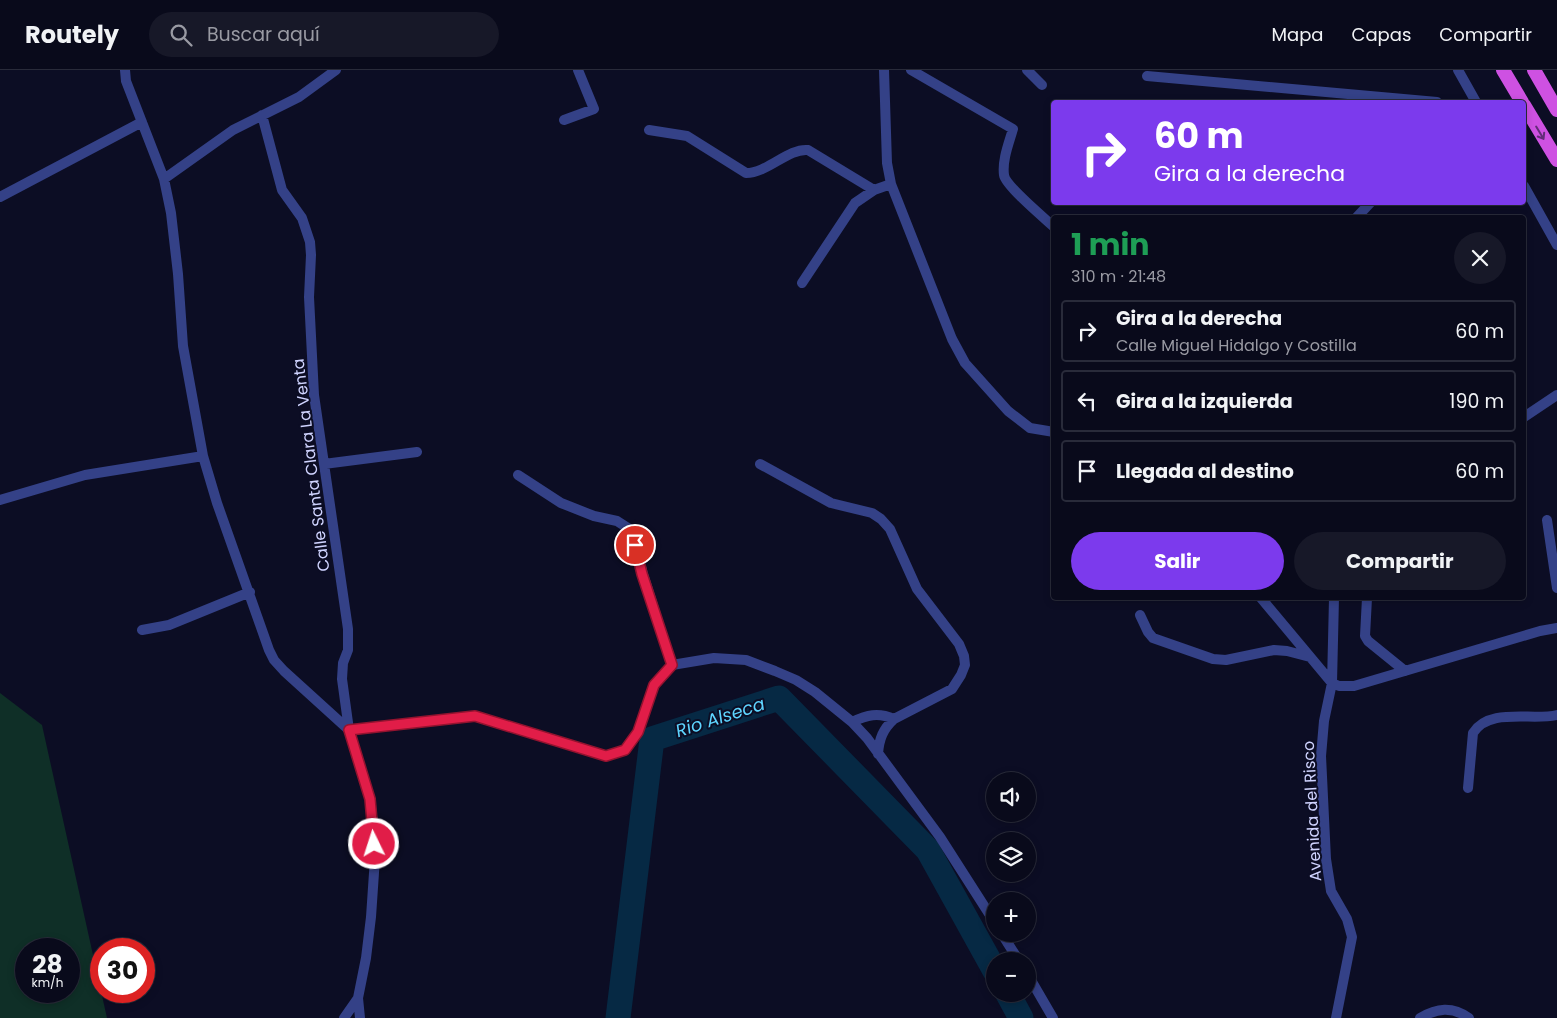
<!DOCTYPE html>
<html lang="es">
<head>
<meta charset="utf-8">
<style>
  :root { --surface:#090a1b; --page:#171828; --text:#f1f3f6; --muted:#999aa3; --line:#292b3a; --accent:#7c3aed }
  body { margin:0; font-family:Poppins,sans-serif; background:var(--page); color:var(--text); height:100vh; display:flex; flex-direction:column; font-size:19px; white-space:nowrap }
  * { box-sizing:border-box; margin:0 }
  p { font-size:16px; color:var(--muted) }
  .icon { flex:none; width:28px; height:28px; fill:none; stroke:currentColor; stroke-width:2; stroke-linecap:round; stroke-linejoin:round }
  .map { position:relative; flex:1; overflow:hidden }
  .sheet { position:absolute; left:1051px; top:145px; width:475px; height:385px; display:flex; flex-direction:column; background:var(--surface); border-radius:5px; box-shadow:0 2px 8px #0003,0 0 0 1px var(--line) }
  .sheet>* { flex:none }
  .hud { position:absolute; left:1051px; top:30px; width:475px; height:105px; border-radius:5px; box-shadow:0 2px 8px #0003,0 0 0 1px var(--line); background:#7c3aed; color:#fff; overflow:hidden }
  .fabs { position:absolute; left:986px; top:702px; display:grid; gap:10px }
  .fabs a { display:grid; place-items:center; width:50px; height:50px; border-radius:50%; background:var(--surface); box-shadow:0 2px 8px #0003,0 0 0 1px var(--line); font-size:25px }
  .speed { position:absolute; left:15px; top:868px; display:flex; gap:10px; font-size:25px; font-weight:700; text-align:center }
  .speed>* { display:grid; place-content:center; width:65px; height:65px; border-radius:50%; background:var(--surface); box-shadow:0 2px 8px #0003,0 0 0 1px var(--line); line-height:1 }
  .speed small { font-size:12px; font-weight:400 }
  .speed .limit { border:8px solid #d22; background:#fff; color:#111 }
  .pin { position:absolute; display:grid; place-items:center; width:42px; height:42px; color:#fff; margin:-21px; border:2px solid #fff; border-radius:50%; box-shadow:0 1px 5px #0007 }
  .me { position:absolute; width:55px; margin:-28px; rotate:356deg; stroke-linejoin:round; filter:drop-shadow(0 0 4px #0008) }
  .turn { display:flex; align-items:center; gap:18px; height:105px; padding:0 20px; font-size:22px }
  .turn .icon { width:65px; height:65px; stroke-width:2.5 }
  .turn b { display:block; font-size:35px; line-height:42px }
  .round { display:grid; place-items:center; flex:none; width:52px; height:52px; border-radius:26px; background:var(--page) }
  .headline { display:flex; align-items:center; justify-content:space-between; height:85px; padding:0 20px }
  h1 { font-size:30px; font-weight:700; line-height:38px; color:#1e9e55 }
  .cta { display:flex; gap:10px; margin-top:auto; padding:10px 20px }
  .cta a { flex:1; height:58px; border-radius:30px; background:var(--accent); color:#fff; font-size:20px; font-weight:700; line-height:58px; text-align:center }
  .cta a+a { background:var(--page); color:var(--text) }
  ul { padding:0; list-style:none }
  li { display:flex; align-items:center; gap:15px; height:62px; margin:0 10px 8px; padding:0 10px; border:2px solid var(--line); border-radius:5px }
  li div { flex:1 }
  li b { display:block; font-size:19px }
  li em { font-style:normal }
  header { display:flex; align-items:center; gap:30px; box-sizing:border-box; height:70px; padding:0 25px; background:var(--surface); border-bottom:1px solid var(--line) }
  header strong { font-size:24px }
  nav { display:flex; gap:28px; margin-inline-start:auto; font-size:18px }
  .search { width:350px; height:45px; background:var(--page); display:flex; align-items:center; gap:12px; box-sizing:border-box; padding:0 18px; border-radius:28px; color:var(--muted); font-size:19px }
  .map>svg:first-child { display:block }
</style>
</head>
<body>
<header>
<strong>Routely</strong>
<div class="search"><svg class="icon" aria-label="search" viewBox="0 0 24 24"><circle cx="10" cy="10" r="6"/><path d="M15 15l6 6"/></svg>Buscar aquí</div>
<nav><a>Mapa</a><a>Capas</a><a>Compartir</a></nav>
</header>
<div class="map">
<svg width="1557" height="948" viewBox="0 0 1557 948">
  <rect width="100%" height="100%" fill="#0c0d24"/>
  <path fill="#0f2f27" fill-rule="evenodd" d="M0,623L42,655L107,948H0ZM26,879H69V921H26Z"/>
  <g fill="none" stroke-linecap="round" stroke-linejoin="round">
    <path stroke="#062944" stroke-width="25" d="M1008,924L1021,948
      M618,948L652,669L779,628L928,780L995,901"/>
    <path stroke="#344187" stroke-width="10" d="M125,0L126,11L164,109L171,143L178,204L183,276L203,386L217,433L269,580L274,590L284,601L349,660L475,646L606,686L625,680L638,662L654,615L672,595L714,588L746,590L775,601L796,610L815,622L852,652L867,668L940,767L995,853
      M884,0L887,93L891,114L952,269L965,293L1008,341L1030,358L1054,362
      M911,0L1013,59C1009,73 1002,90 1004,105C1005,115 1044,148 1054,157
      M1027,0L1042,15
      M1458,0L1476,32
      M1147,6L1437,32
      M262,45L282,120L302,148L310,172L311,185L309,227L314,325L348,559V580L343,593L342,609L349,660L370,729L374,761L375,788L371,847L366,888L358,928L344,948
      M564,50L594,39L578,0
      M649,60L687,66L746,103C768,103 788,78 808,80L874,120
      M164,109L233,60L299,27L336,0
      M1524,116L1557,175
      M0,127L142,52
      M1356,148L1371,132
      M802,213L855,133L874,120L891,114
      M1524,347L1557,325
      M324,394L417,382
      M760,394L831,433L872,443L881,449L890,459L917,519L959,574L964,586L965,595L961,605L952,619L894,649C883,659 879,669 878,684
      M518,405L561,433L594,446L617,451L631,460L643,504L672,595
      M0,430L85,405L203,386
      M1547,450L1557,518
      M1261,528L1332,613L1339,616H1354L1540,561L1557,558
      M1334,528L1332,613L1324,651L1321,686L1326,789L1331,821L1347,849L1352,867L1336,948
      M1367,528L1365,566L1368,571L1405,601
      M1140,545L1148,562L1153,568L1213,589L1226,590L1274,580L1287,581L1310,587
      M142,560L169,555L250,522
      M852,652C867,645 878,642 894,649
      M1468,718L1473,663C1489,637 1532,651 1557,645
      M1002,864L1019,891
      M1028,905L1053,948
      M358,928L360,948
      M1420,948C1437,938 1452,936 1469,948"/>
    <path stroke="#ce51e2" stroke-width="14" d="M1503,0L1522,32
      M1534,0L1557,40
      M1524,35L1557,90"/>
  </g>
  <defs><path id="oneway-shaft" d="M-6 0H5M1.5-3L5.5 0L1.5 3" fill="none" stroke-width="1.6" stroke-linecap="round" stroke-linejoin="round" transform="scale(1.25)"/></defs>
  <use stroke="#632c79" href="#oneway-shaft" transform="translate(1540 63) rotate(59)"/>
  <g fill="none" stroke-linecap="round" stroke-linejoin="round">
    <defs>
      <path id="route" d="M374,774L370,729L349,660L475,646L606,686L625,680L638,662L654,615L672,595L642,504L635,475"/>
    </defs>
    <use href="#route" stroke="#92132f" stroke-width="12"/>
    <use href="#route" stroke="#e11d48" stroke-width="9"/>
  </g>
  <g text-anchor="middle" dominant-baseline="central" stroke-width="4" stroke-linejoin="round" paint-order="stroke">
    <g font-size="16" fill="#d0d4ff" stroke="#0c0d24">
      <text transform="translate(311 395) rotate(-97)">Calle Santa Clara La Venta</text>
      <text transform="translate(1312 741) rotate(-93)">Avenida del Risco</text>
    </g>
    <g font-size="18" font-style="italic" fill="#5ed5ff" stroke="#0c0d24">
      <text transform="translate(720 647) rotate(-18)">Rio Alseca</text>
    </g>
  </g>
</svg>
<div class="fabs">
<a><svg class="icon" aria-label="sound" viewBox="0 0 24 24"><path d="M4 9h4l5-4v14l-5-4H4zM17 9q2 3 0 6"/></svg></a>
<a><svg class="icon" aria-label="layers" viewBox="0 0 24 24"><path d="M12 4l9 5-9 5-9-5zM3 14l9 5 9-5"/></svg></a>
<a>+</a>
<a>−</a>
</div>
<div class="speed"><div>28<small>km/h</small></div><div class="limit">30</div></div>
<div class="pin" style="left:635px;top:475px;background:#d93025"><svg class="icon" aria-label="arrive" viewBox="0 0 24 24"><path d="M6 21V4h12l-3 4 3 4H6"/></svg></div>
<svg class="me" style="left:374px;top:774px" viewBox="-20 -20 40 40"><circle r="17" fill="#e11d48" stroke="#fff" stroke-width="3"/><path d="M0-11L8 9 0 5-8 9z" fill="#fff"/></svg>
<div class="hud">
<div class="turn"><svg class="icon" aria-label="right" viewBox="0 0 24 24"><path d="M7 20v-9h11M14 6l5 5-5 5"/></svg><div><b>60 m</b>Gira a la derecha</div></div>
</div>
<section class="sheet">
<div class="headline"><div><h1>1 min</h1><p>310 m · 21:48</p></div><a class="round"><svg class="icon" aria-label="close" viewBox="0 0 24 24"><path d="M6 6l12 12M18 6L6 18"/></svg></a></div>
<ul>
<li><svg class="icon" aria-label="right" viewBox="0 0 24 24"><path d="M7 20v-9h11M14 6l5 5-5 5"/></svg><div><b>Gira a la derecha</b><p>Calle Miguel Hidalgo y Costilla</p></div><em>60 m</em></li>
<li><svg class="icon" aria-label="left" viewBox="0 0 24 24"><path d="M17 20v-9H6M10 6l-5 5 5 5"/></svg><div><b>Gira a la izquierda</b></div><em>190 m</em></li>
<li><svg class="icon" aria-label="arrive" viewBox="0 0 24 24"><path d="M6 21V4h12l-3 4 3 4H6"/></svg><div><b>Llegada al destino</b></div><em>60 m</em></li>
</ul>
<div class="cta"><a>Salir</a><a>Compartir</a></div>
</section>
</div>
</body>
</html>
